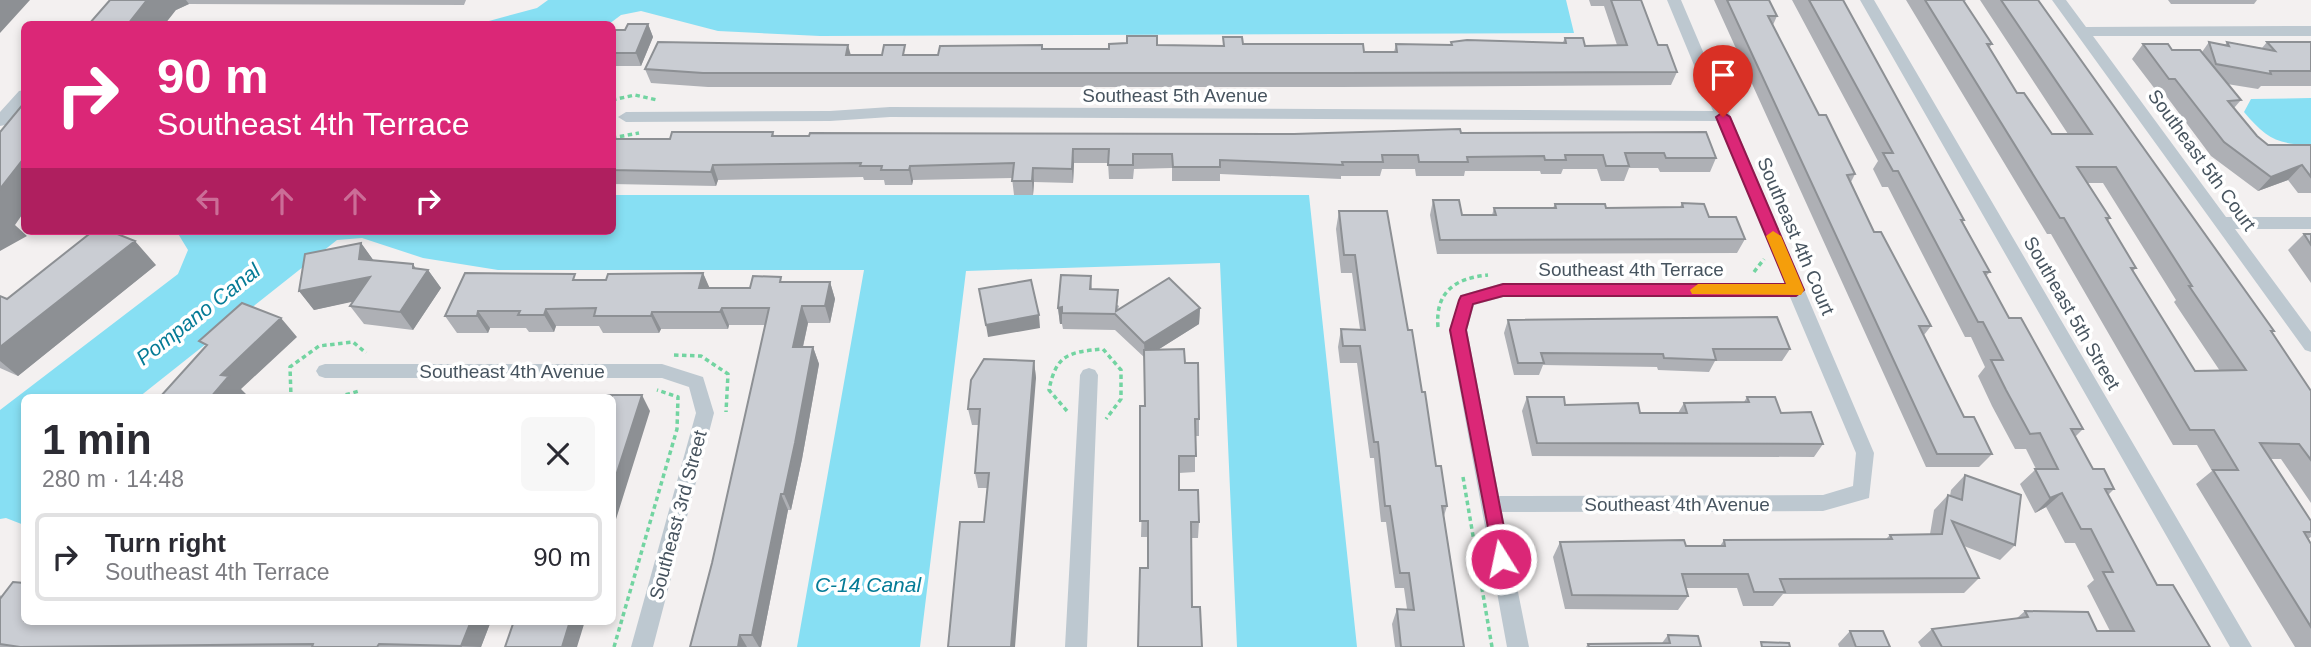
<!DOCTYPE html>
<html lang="en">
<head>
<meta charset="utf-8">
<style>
  :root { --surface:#fff; --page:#f7f7f7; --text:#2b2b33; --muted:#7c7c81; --line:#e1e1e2 }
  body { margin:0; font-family:Helvetica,sans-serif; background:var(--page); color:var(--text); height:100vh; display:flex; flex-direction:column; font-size:26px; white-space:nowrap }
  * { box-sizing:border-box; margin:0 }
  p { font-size:23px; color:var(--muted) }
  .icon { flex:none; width:38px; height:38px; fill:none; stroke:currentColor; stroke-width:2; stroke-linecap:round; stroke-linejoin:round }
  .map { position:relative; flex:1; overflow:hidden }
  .details { position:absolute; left:21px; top:394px; width:595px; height:231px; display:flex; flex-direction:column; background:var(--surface); border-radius:10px; box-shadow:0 4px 10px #0003 }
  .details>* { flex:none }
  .guide { position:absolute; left:21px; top:21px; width:595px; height:214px; border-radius:10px; box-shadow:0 4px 10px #0003; background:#db2777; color:#fff; overflow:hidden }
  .pin { position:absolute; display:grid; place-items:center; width:60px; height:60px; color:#fff; margin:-72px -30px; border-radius:50% 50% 50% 0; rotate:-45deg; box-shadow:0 0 7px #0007 }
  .pin .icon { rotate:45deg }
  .me { position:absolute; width:77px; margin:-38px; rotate:350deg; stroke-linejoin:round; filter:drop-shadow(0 0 5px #0008) }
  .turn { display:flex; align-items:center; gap:24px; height:147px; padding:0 21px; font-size:32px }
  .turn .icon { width:91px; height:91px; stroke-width:2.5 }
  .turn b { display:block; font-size:49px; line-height:60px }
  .lanes { display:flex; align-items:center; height:66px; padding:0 21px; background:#0003; justify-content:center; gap:35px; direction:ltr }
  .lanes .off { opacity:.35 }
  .round { display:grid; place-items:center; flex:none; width:74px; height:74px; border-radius:10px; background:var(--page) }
  .head { display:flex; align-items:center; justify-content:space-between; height:119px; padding:0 21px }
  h1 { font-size:42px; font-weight:700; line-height:52px }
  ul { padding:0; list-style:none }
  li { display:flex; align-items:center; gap:21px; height:88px; margin:0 14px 10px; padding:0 7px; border:4px solid var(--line); border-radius:10px }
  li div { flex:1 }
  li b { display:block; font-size:26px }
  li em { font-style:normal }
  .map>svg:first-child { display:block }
</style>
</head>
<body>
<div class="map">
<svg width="2311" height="647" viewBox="0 0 2311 647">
  <rect width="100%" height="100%" fill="#f3f0f0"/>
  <path fill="#87dff3" d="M548,0H1566L1574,33L820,36L718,31L641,11L621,15L609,24H237H478L537,8Z
    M2311,98V144C2278,146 2265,137 2244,112L2251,99Z
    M613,195H1309L1357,647H1237L1220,263L966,271L920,647H797L864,270H498L423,258L362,238L337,240L139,397H24V525L6,518L0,519V410L178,274L188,250L177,232L158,231H612Z"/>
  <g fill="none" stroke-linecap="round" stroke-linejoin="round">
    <path stroke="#72d4a1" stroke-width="3.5" stroke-dasharray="4.5 3.5" stroke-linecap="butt" d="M612,100L635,95L657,100
      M612,138L639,133
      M1754,272L1764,259
      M1438,327C1435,292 1455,278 1488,275
      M674,355L701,356L728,374L726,412
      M310,397H291L290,367L319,346L353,342L366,353
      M338,397L359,391
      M1067,411L1049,390C1056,354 1069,352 1103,349L1121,370V399L1106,419
      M1463,477L1492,647
      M614,647L677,429L678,397L657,390"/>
    <path fill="#bdc8d0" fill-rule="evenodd" d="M1667,0H1681L1874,453L1869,498L1823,511L1502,512L1529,647H1507L1449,330L1461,295L1503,283H1785L1717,121L890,117L830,121L626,122L618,117L626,112L830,111L890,107L1713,111ZM1503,297H1790L1856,453L1853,486L1823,495L1499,496L1467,330L1474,305Z
      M1860,0H1874L2252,647H2230Z
      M2052,0H2066L2086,27L2311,26V36H2093L2226,217H2311V229H2235L2311,332V352L2305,350Z
      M24,90V104L5,125L0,126V112L19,91Z
      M325,364H662L703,377L714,413L653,647H631L696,413L689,387L662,378H325L319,376L316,371L319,366Z
      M1089,368L1095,370L1098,375L1087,647H1065L1080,375L1083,370Z"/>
  </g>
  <path fill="#aeb0b5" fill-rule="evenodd" d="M110,0H466L464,5L189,4L176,10Z
    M1589,0H1641L1658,45L1677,72L1671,85L1342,87H708L651,83L645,69L851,55H938L1042,49H1109L1157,45L1223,46V37L1243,44L1364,52H1394L1396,44L1451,45V42H1563L1565,38L1585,46L1617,45L1604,6H1591Z
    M1714,0H1769L1777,16L1773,25L1819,115L1855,174L1851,182L1874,232L1931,326L1924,335L1964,417L1992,454L1979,467H1926Z
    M1792,0H1843L1964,220L1963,222L1990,272L1986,276L2009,318L2083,429L2075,437L2093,469L2114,489L2108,495L2157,585L2210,647H1921L1918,642L1932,629L2017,618L2025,611L2097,631H2110L2087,586L2094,580L2075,543H2065L2046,507L2035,513L2020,484L2036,469L2026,449H2015L1992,406L1978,376L1985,367L1971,337H1965L1888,187H1882L1873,169L1878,161Z
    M1906,0H1966L1964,2L1992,44L1989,48L2017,93L2052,134H2068L1980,0H2038L2274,331L2272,333L2311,391V503L2281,459H2270L2311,521V537L2308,539L2311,544V647H2295L2196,484L2212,471L2197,445H2173L2051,234H2047ZM2088,183H2103L2176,300L2174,302L2220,371H2195L2133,271L2136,268L2108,221L2110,218Z
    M2168,0H2257L2254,4H2171Z
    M648,24L653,37L641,66H612V30H625Z
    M2209,42L2225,45L2227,42L2262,48L2267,42H2311V86H2261L2258,89L2227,84L2241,100L2234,108L2257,136L2268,145H2311V193H2298L2288,180L2258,191L2211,156L2164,93H2158L2132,59L2143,44L2172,50L2202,52Z
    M773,132L774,136L1461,133L1716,158L1710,172H1660L1658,168H1629L1624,181H1601L1597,169H1563L1561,174H1541L1540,171H1465L1464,176H1416L1415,169H1382L1380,176H1341V179L1220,174V181H1172V168L1134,169L1133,179H1109L1108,163H1074L1073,183L1034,182L1033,195H1014L1012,178L913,180L912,185H885L884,180H864L863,177L718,180L716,186L612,184V139H670Z
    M1433,200L1462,215H1492L1494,208H1553L1555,204L1606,208L1680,207L1682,203L1709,217L1745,239L1737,253L1437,254L1430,215Z
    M1339,211L1408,330L1422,392L1436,466L1447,506L1444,516L1464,647H1395L1392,624L1397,609H1407L1404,588H1395L1386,522H1381L1374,458H1370L1357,363H1340L1338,347L1341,329H1360L1352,273H1341L1336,229Z
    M2304,234H2311V283L2288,250Z
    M361,243L373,260L413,264L415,268L428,270L441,288L413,330L364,324L350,306L353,301L314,310L299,291Z
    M156,265L18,376L0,368V296L7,299Z
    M703,273L709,288H750L783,282H830L835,299L830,323H808L803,347H813L819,364L802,459L791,510H788L761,647H690L712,563L765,325H729L728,329H661L659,333H603L599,326H556L554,332H529L526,328H490L488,333H457L445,316L578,280H606Z
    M1091,276L1092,289L1119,306L1118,309L1200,308L1199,324L1159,349L1185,363L1199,419V436H1195V472L1179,473V490L1199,522L1198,538H1191L1192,607L1202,647L1148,568V537H1141L1145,406V358L1115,330L1063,329L1062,324H1060L1058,308Z
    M1508,320L1790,349L1782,361H1715L1709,372L1658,370L1657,367L1543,365L1539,375H1514L1504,333Z
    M1034,361L1036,378L984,522L987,488H978L975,473L979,425H972L968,409Z
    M1527,397L1565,405L1640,413H1678L1684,403L1744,402L1747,397L1781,413L1823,444L1814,457L1532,456L1522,411Z
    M1965,475L2015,545L2000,560L1964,546L1979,578L1964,593L1783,594L1773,606H1743L1737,588H1686L1688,596L1678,610L1565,609L1553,557L1560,542L1686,546H1720L1724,540L1886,539L1890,535L1930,534L1934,510L1948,495L1950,496L1951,490Z
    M0,595L24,621H491L481,647H0Z
    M1850,631L1890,647H1839L1838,644Z
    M1668,635L1701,647H1586L1588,644L1662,643Z"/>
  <path fill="#8d9094" d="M0,0H30L0,33Z
    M147,0H186L189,4L176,10L165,24H128Z
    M648,24L653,37L641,66L636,53Z
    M848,45L852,59L846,55Z
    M1073,149L1074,163L1073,183L1072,169Z
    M24,158V212L15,225L27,236L0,251V189Z
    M713,165L718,180L716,186L711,172Z
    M2302,165L2288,180L2258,191L2271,177Z
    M910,166L913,180L912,185L909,170Z
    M1033,168L1034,182L1033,195L1032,181Z
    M135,241L156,265L18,376L0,361V347Z
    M361,243L374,261L359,259Z
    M413,264L422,279L428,270L441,288L413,330L400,312L413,268Z
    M703,273L711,291L699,288Z
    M370,277L384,295L314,310L299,291Z
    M830,282L835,299L830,323L825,306Z
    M802,306L808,323L799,364L793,347Z
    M1062,307V324H1060L1058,308Z
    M722,308L729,325L728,329L720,312Z
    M1200,308L1199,324L1145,358L1144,343Z
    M546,309L556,326L554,332L544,315Z
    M478,311L490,328L488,333L477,316Z
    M652,312L661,329L659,333L651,316Z
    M1039,315L1040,328L988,337L986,325Z
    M281,318L297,337L241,389L246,394L244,397H211L221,375Z
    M813,347L819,364L802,459L791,510L784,494Z
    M1034,361L1036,378L1015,647H1011Z
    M642,395L650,411L612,532V488Z
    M2062,493L2046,507L2035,513L2050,498Z
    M781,494L788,510L761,647H759L752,635Z
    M471,621H491L481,647L461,646Z
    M570,621H585L577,647H562Z
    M740,635L747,647H738Z"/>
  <path fill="#cacdd3" stroke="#8d9094" stroke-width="2" fill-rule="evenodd" d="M110,0H147L128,24H89Z
    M1611,0H1641L1658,45H1667L1677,72L1344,73H703L645,69L658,42L848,45L846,55H882L884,45H905L903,55H938L940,46L1042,45V49H1109V44L1127,43V36H1157V45L1224,46L1223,37H1242L1243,44H1363L1364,52H1397L1396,44L1452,45L1451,42L1467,40L1566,43L1565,38H1583L1585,46L1627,45Z
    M1727,0H1769L1777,16H1768L1819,115H1826L1855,174L1847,175L1874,232H1881L1931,326H1919L1964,417H1974L1992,454H1937Z
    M1809,0H1843L1964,220H1961L1990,272H1984L2009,318H2021L2083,429H2071L2093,469H2104L2114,489H2105L2157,585H2173L2210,647H1942L1932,629L2028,617L2025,611L2088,612L2097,631H2134L2103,572H2113L2091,529H2081L2062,493L2050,498L2035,469H2058L2040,433L2030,434L2006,390L1991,360H2003L1983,322H1978L1898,171H1893L1883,153H1893Z
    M1925,0H1963L1992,44H1987L2017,93H2024L2052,134H2092L2001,0H2038L2274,331H2271L2311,391V460L2299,444L2260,443L2311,521V532H2304L2311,544V627L2213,470H2238L2214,430H2190L2064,218H2060ZM2077,167H2116L2192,286H2189L2246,370L2195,371L2131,268H2136L2106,218H2110Z
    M628,24H648L636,53H612V30H625Z
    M2209,42L2229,46L2227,42L2275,51L2267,42H2311V71H2270L2271,74L2216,64Z
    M2143,44H2168L2172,50H2200L2241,100L2228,101L2257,136L2268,145H2311V177L2302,165L2271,177L2224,142L2175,79H2169Z
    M24,103V158L0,189V132Z
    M1460,129L1461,133L1706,132L1716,158H1666L1664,153H1625L1629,166H1606L1603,155H1565L1566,160H1545L1544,156L1467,157L1468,162H1419L1418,155H1382L1383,162H1342L1343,165L1220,160V167H1173L1172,154H1133V165H1108L1109,149H1073L1072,169L1033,168L1032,181H1012L1014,163L910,166L909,170H881L882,166H860L861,163L713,165L711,172L612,170V139H670L672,132H773L772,136H809L810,133L1294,134Z
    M1433,200H1459L1462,215H1496L1494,208H1556L1555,204H1605L1606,208L1683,207L1682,203L1704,204L1709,217H1736L1745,239L1440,240Z
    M1339,211H1387L1408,330H1412L1422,392H1425L1436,466H1441L1447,506H1442L1464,647H1401L1397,609L1414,610L1409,573H1400L1390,506H1385L1378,442H1374L1360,346H1343L1341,329L1365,330L1355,255H1344Z
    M93,231H110L135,241L0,347V296L7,299Z
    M2304,234H2311V245Z
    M361,243L359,259L413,264V268L428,270L400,312L350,306L370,277L299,291L305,254Z
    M465,273L575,274L573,280H606L608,274L703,273L699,288H750L753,276L781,277L780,282H830L825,306H802L793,347H813L795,443L784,494H781L752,635H740L738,647H690L712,563L769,308H722L720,312H652L651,316H594L596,308L546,309L544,315H518L520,311H478L477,316H445Z
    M1061,275L1091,276L1090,289L1118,290L1116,311L1169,278L1200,308L1144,343L1115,314L1062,313V307L1058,308Z
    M1031,280L1039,315L986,325L979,289Z
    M242,303L281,318L221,375L229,376L211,397L198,396L196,397H160L207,345L199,341Z
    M1777,317L1790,349H1713L1716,360L1664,358L1663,354L1541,353L1544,363H1518L1508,320Z
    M1184,349L1185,363H1198L1199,419H1195L1196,456H1179V490H1198L1199,522H1191L1192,607H1200L1202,647H1138L1140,568H1148V521H1140V406H1145L1144,350Z
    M984,359L1034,361L1011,647H948L960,522H984L989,473H975L980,409H968L971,380Z
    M148,395L160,397H146Z
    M601,395H642L612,488V397H601Z
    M1527,397H1564L1565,405L1638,403L1640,413H1687L1684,403L1749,402L1747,397H1775L1781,413L1811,412L1823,444L1537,443Z
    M1965,475L2021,495L2015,545L1952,521L1979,578L1780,579L1785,592H1754L1748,574H1682L1688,596L1572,595L1560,542L1684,540L1686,546H1725L1724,540L1892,539L1890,535L1942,534L1948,495L1962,500Z
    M13,582L24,583V621H471L461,646L379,644L377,647H312L313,644L20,647L0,644V599Z
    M514,621H570L562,647H505Z
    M1850,631H1883L1890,647H1856Z
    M1668,635L1698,636L1701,647H1589L1588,644L1670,643Z
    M1761,642L1789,643L1790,647H1762Z"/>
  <path fill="#db2777" stroke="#8e194d" stroke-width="2" d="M1723,112L1730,117L1804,290L1796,296H1503L1473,304L1466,330L1510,559L1507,564H1495L1450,330L1459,300L1461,296L1503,284H1786L1716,117Z"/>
  <path fill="#f59e0b" d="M1773,231L1781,236L1804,290L1801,295L1692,294L1690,290L1698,284H1786L1766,236Z"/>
  <g text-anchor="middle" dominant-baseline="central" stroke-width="7" stroke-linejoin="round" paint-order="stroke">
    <g font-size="19" fill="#47545f" stroke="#fff">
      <text x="1175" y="95">Southeast 5th Avenue</text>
      <text transform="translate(2202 160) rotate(54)">Southeast 5th Court</text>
      <text transform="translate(1796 236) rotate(67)">Southeast 4th Court</text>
      <text x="1631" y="269">Southeast 4th Terrace</text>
      <text transform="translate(2072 313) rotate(60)">Southeast 5th Street</text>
      <text x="512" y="371">Southeast 4th Avenue</text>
      <text x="1677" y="504">Southeast 4th Avenue</text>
      <text transform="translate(678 515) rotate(-75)">Southeast 3rd Street</text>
    </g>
    <g font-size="21" font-style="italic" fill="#057b96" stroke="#fff">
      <text transform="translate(198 314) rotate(-38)">Pompano Canal</text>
      <text x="868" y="584">C-14 Canal</text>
    </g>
  </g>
</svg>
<div class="pin" style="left:1723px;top:117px;background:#d93025"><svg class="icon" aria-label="arrive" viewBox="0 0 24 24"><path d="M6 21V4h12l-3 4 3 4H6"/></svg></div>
<svg class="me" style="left:1501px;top:559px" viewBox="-20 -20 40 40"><circle r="17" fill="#db2777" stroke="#fff" stroke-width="3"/><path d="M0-11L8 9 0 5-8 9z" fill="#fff"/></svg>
<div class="guide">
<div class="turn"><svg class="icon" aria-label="right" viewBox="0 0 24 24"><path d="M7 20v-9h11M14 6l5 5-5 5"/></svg><div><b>90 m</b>Southeast 4th Terrace</div></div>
<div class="lanes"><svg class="icon off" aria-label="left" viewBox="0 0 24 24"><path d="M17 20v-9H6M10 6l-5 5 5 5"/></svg><svg class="icon off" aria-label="ahead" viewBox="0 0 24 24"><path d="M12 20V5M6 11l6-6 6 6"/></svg><svg class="icon off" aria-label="ahead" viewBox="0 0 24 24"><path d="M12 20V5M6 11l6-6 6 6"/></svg><svg class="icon" aria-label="right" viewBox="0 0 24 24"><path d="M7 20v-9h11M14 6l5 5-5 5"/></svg></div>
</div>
<section class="details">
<div class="head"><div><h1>1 min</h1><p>280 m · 14:48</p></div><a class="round"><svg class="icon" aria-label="close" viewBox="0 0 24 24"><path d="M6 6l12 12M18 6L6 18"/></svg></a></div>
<ul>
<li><svg class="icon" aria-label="right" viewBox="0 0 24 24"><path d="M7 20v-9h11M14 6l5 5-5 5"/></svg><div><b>Turn right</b><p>Southeast 4th Terrace</p></div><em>90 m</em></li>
</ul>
</section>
</div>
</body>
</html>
